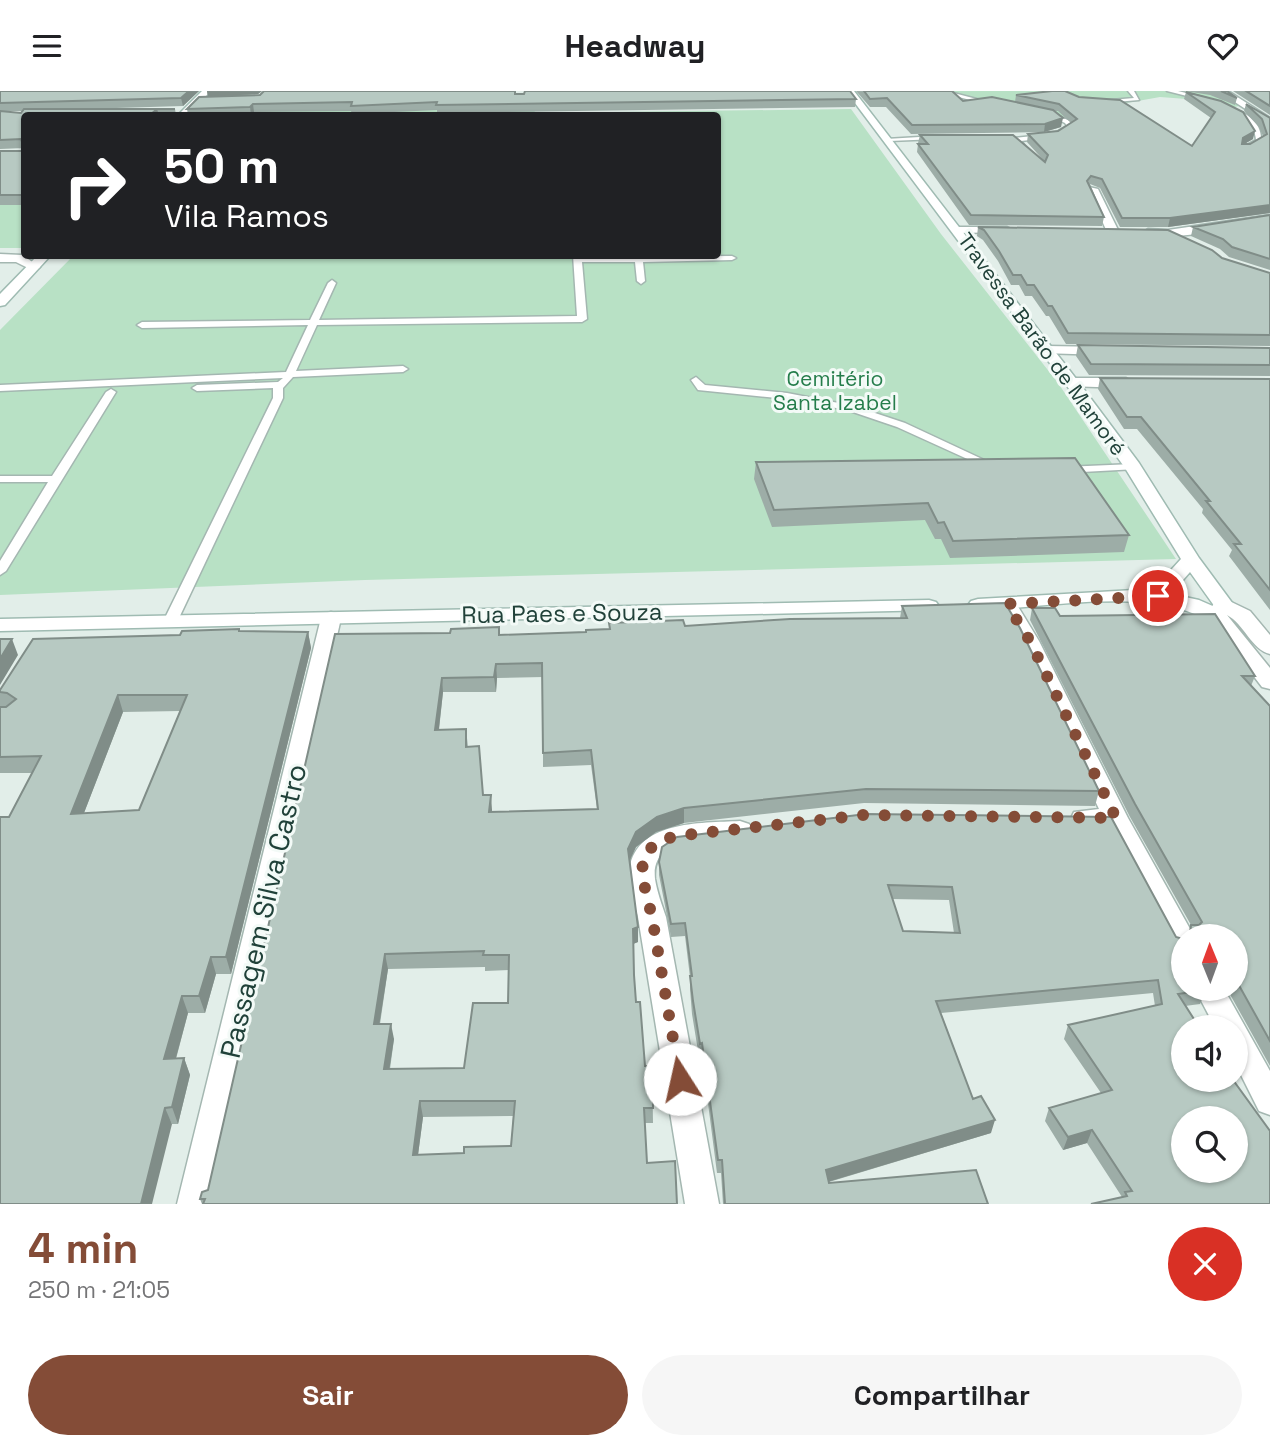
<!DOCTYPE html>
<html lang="pt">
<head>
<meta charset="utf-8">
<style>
  :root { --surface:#fff; --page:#f6f6f6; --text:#202124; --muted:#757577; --accent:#844c37 }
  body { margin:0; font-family:"Space Grotesk",sans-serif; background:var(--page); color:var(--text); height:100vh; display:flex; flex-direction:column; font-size:26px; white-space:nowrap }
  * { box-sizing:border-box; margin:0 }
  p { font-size:23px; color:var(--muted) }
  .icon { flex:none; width:38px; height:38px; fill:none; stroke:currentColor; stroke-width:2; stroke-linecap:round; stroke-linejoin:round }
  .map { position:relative; height:1113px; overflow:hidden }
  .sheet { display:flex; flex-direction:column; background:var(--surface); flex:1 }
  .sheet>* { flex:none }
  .hud { position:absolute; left:21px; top:21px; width:700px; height:147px; border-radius:7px; box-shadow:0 2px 5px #0004; background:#202124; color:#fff; overflow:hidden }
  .needle { width:46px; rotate:359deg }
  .buttons { position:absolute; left:1171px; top:833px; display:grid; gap:14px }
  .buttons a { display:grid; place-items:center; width:77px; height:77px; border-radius:50%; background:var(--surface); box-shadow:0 2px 5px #0004; font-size:35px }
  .pin { position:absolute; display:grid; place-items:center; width:60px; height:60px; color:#fff; margin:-30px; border:4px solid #fff; border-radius:50%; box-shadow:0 2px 7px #0007 }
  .me { position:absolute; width:77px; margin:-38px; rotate:350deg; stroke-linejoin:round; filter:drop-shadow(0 0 5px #0008) }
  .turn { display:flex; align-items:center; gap:24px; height:147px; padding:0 28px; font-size:32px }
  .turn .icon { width:91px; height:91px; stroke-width:2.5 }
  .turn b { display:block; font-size:49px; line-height:60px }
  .round { display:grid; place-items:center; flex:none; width:74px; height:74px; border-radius:37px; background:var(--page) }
  .headline { display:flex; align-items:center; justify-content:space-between; height:119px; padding:0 28px }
  h1 { font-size:42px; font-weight:700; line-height:52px; color:var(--accent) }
  .button { display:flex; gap:14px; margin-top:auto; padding:14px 28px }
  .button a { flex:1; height:80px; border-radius:42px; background:var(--accent); color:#fff; font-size:28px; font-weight:700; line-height:80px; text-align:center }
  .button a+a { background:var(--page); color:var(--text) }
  header { display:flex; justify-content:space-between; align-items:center; height:91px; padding:0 28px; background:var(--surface); font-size:32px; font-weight:700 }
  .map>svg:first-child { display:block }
</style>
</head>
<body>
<header><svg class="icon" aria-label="menu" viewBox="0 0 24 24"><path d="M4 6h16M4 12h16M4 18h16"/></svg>Headway<svg class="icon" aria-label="heart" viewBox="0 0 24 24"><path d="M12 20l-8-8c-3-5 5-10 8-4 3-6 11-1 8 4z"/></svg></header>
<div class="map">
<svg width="1270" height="1113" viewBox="0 0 1270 1113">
  <rect width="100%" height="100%" fill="#e2eee9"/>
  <path fill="#b8e1c5" d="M923,0H1214L1230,6L1239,15L1230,17L1200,9L1160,6L1071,22L1069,30L1056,22Z
    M533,9L535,22L851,18L941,143L1058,292L1176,468L365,489L0,504V239L73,165L718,164V24H204L214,14Z
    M0,114H24V157H0Z"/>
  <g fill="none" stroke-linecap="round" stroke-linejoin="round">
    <defs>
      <path id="lane" d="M936,0H946L992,12L989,14Z
        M1128,0H1134L1139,9L1103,12L1100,10L1134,7Z
        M1167,0H1178L1206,7L1203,9Z
        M1230,18C1247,20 1263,33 1261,51L1243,58V56L1256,49C1255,33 1243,27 1230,20Z
        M1047,20L1070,30L1073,36L1056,46L1021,50L1029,60L1024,61L1014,47L1053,43L1067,35L1065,32L1045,23Z
        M936,45L938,48L889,50L886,48Z
        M573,164H581V166L732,165L736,167L732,169L643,171L645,190L641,193L637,190L635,171H582L587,228L582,231L317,234L296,280L403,275L408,278L403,281L293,286L283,297V307L178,529L171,533L164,529L273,307V297L197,300L192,297L197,294L278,291L283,287L0,300V294L286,281L308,234L142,237L137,234L142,231L310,229L328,192L332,189L336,192L319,229L577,225Z
        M696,286L705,294L787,302L854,315L905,332L995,374L989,377L985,376L897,336L847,319L787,308L698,299L691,289Z
        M111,298L116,301L6,480L0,484V470L48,391H0V385H52L106,301Z
        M1133,373L1139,376L1137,378L1064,382L1058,379L1064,376Z"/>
      <path id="street" d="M1218,0H1228L1270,27V34Z
        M1089,96L1098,98L1119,141L1117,143L1107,141L1088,98Z
        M1270,124V130C1246,134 1158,154 1142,142L1148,138L1168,139Z
        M1007,136L1013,139L1011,141L958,142L952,139L958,136Z
        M0,163L22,164L40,176L34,180L16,171H0Z
        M1047,255L1104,256L1111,260L1104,264L1042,262L1040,259Z
        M1072,287H1126L1134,292L1126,297L1067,295L1064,292Z
        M1007,507L1014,509L1039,550L1128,727L1194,845H1183V861L1173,858L1108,736L1074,733L1071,727L1074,721L1099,718L1019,550L997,513L1000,509Z
        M1223,507L1250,520L1270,544V563C1252,559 1244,533 1227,524L1270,577V598L1262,596L1207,524L1216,509Z
        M331,521L338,523L341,527L211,1113H177L321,527L324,523Z
        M740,730L749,733L753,739L749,745C720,754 650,739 655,788C657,801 662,814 666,826L719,1113H685L638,826C635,812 628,798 629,783C632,729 701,732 740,730Z
        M1195,898H1224L1270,980V1024L1259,1020L1236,974V936H1215Z"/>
      <path id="secondary" d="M202,0H211L187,24H178Z
        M846,0H854L1077,289L1139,372L1199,467L1233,513L1230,517L1222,519L1227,524L1224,528C1208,532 1181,515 1162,513C1101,505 1039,516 978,520L971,518L968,514L971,510L978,508L1134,499L1162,489L1181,468L1125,377L1067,295ZM1190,481L1215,516L1199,509L1162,501L1176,497Z
        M38,164H51L5,214L0,215V203Z
        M929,509L936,511L939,515L936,519L0,540V528Z"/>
    </defs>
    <use href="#lane" stroke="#a4b7b1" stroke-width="3"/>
    <use href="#street" stroke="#a4b7b1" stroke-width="3"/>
    <use href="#secondary" stroke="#9fbbb2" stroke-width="3"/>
    <use href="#lane" fill="#fff" fill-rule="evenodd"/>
    <use href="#street" fill="#fff" fill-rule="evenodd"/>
    <use href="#secondary" fill="#fff" fill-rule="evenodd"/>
  </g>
  <path fill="#9dada7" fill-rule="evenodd" d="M0,0H199L183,15L83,18H175L176,24H24V114H0V60H21L24,57L0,58ZM2,20H23L21,22Z
    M207,0H262L258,3L222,6L515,3L856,8L855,16L437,22V19L352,23L351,20L254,21L252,24H188L187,18L208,6Z
    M856,0H952L963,10L1015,11L1016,4L1052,0L1192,55L1211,27L1184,8L1186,1L1221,10L1253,48L1244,53H1250L1263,45L1259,36L1244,20L1246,13L1270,27V122L1168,136H1120L1100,97L1090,93L1104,126L1102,135L969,134L917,61L918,53H920L918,52L920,44L1045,71L1027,51L1028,43L1058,40L1071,32L1058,20H1054L1061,36L1044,41L911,43L886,16H870Z
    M1185,0H1227L1237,7L1235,14L1210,4Z
    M1233,0H1270V24Z
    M1270,124V179L1229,166L1220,158L1191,145L1193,136Z
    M978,136L1222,167L1270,182V255L1066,253L1049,225H1046L1032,205H1025L1019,194H1011L998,170L983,149L977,145Z
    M1078,254L1270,257V285L1089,284L1076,265Z
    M1100,287L1270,288V519L1229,465L1232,459L1202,422L1203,418L1137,338H1124L1098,298Z
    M756,371L1129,444L1124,461L950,467L941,448H935L925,429L772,436L754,388Z
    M902,515L1099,700L1095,715L864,712L684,732L656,741L636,756L630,770L638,836V851L633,853L634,884L636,911L645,975H652L653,1032H645L647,1072L677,1113H202L200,1108L208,1099L450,542L499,536L500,544L586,541L609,538V532L685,535L900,527ZM543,586V676L591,674L597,718L492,721V719L483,704L468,656L466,638L439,639L443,601H496L497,587ZM485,876V880L509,879L508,912L464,977L390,978L394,948L380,933L388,878ZM513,1025L511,1055L464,1062L418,1064L423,1026Z
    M1032,517L1060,525L1255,585L1251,595L1270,615V975L1227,898H1236V845H1187L1191,834L1130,726L1030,529Z
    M240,540L308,541L311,557L231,883H216L205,922H188L176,968L184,967L190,984L178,1033H172L9,726L32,682H0V599L180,544ZM180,620L139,719L84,722L123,621Z
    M866,723L1183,898L1206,899L1200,913L1185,915L1270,1113L1122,1106L1087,1052L1063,1059L1045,1030L1049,1017L1101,1002L1064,948L1068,934L1155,915L1153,902L941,922L973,1008L991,1042L829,1091V1092L988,1113H723L721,1082H717L702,966H699L692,923L690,898V886L685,845L671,846L659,784V771ZM892,808L949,809L954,842L903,840Z"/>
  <path fill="#808d88" d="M189,0H199L183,15L181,7Z
    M207,0H262L258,3L208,6Z
    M253,13L254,21L251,24L250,16Z
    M157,18L159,24H150Z
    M1063,27L1061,36L1044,41L1045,33Z
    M1255,40L1253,48L1241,55L1243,47Z
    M1270,114V122L1168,136L1170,127Z
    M308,541L311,557L231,883L226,866Z
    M12,548L18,564L0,594V568Z
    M496,573L497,587L496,601L494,586Z
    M442,587L443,601L437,654L435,639Z
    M118,604L123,621L77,740L71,723Z
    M491,704L492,719L490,736L489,721Z
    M684,717V732L656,741L636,756L628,773V758L636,741L657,726Z
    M638,836V851L633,853V838Z
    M385,863L388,878L377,948L374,933Z
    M211,866L216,883L205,922L199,905Z
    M182,905L188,922L171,985L164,968Z
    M391,933L394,948L387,993L384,978Z
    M184,967L190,984L178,1033L172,1016Z
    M420,1010L423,1026L416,1079L413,1064Z
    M165,1017L172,1033L152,1113H141Z
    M995,1029L991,1042L824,1092L826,1079Z
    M1092,1039L1087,1052L1063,1059L1068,1046Z"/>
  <path fill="#b7c9c2" stroke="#808d88" stroke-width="2" fill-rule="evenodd" d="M0,0H189L181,7L0,12Z
    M264,0H515V3H524L525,0H850L856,8L436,14L437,11L351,15L352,11L253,13L250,16L187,18L199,6L260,4Z
    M864,0H952L963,10L992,6L1053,19L1063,27L1045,33L912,34L887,7L870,8Z
    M1052,0H1065L1079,6L1120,9L1192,55L1215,21L1186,1L1221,10L1243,21L1255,40L1243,47L1242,53H1250L1267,43L1262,28L1246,13L1270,27V114L1170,127H1122L1102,88L1091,85L1087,90L1104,126L971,124L918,53H928L920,44H1013L1045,71L1048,64L1028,43L1058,40L1077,28L1059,13L1016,4Z
    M1221,0H1227L1237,7Z
    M1246,0H1270V15Z
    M24,18H175H157L150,24H24V104H0V60H21L24,57L21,48L0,49V20L21,22Z
    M1270,124V168L1232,156L1223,148L1193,136Z
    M978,136L1168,139L1212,159L1222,167L1270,182V244L1068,242L1052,215H1048L1034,194H1027L1021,184H1013L999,160L984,139Z
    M1078,254L1270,257V274L1091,273Z
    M1100,287L1270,288V499L1234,453H1241L1206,410H1210L1141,326H1127Z
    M1075,367L1129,444L953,450L944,431L938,432L928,412L774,419L756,371Z
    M1005,512L1020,537L1099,700L866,698L684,717L657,726L636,741L628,758L638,836L633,838L634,884L636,911H640L645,975H652L653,1017H644L647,1072L675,1070L677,1113H203L205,1108H200L202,1101L208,1099L335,543L450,542L451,538L499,536V544L586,541V539L610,538L609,532L683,529L685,535L790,528L907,527L902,515ZM542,572L543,662L591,659L598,718L489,721L491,704H483L479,655L466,656V638L435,639L442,587L494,586L496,573ZM484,860L483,864H509L508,912H473L464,977L384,978L391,933H374L385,863ZM420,1010H515L511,1055L464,1056V1062L413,1064Z
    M1032,517H1055L1060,525L1215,523L1255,585H1242L1270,615V950L1236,889V845H1190L1191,834H1199L1202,831L1135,713Z
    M239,538V540L308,541L226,866H211L199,905H182L164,968L184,967L172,1016L165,1017L141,1113H0V726H9L41,665L0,666V616H6L16,608L7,602L0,601V599L33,548L180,544L182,540ZM118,604H187L139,719L71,723Z
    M0,548H12L0,568Z
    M866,723L1111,726L1176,846L1183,848V898H1205L1206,899L1178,903L1199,936H1183V989H1233L1270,1040V1113H1091L1127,1105L1125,1101L1132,1100L1092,1039L1068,1046L1049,1017L1112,999L1068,934L1162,913L1158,889L936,910L973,1008L981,1005L995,1029L826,1079L829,1092L976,1079L988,1113H725L722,1069H718L702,952L700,953L693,910L690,885H692L685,832L671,833L659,771L662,756L677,746ZM888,794L952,796L960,842L903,840ZM1183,1027H1236V1080H1183Z"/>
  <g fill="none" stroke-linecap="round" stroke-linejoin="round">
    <path stroke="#844c37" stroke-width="12" stroke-dasharray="0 21.6" d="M680,988L652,826L642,785L643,768L651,757L664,748L684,744L864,724L1116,727L1030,550L1007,513L1158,505"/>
  </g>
  <g text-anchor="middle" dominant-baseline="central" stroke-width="6" stroke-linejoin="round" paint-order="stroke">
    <g font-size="21" fill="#204139" stroke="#f3faf7">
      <text transform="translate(1042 253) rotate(54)">Travessa Barão de Mamoré</text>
    </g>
    <g font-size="21" fill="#257d4b" stroke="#f3faf7">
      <text x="835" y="287">Cemitério<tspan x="835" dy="24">Santa Izabel</tspan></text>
    </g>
    <g font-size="24" fill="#204139" stroke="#f3faf7">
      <text transform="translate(562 522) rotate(-1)">Rua Paes e Souza</text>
    </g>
    <g font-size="28" fill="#204139" stroke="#f3faf7">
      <text transform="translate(263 820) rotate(-77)">Passagem Silva Castro</text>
    </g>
  </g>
</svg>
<div class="buttons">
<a><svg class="needle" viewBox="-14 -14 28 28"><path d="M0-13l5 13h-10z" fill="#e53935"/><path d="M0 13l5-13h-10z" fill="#757577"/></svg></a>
<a><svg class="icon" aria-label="sound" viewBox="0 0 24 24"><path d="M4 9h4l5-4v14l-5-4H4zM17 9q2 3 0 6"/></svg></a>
<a><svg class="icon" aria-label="search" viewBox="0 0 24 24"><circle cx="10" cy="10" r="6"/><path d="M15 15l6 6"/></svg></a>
</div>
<div class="pin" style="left:1158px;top:505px;background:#d93025"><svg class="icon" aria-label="arrive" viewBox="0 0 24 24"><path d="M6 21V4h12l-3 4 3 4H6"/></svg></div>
<svg class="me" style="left:680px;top:988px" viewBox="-20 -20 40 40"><circle r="19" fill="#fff"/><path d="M0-13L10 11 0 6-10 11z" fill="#844c37"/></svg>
<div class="hud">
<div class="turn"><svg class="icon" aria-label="right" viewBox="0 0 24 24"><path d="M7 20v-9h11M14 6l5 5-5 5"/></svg><div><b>50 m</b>Vila Ramos</div></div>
</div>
</div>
<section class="sheet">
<div class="headline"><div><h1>4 min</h1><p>250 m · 21:05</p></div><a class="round" style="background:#d93025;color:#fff"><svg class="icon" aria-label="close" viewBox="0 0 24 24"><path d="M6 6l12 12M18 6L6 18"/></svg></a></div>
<div class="button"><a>Sair</a><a>Compartilhar</a></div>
</section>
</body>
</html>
